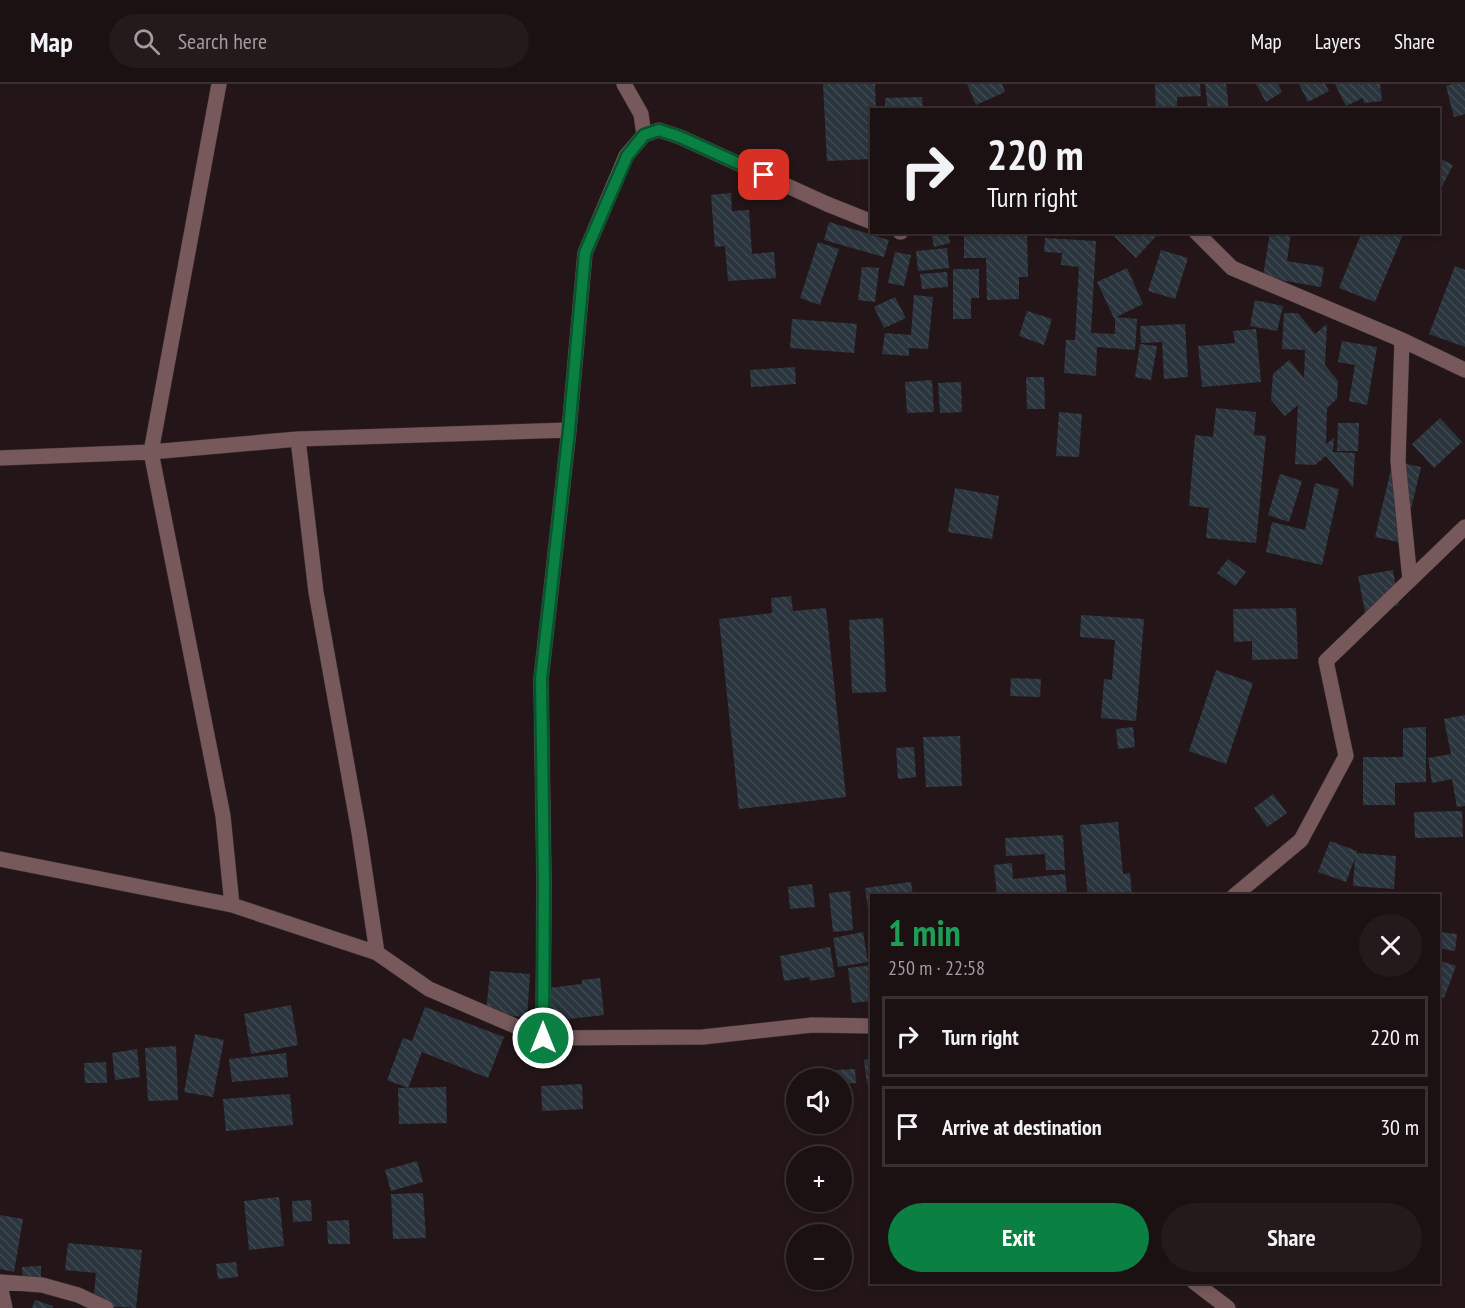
<!DOCTYPE html>
<html lang="en">
<head>
<meta charset="utf-8">
<style>
  :root { --surface:#1b1012; --page:#24191b; --text:#f1f3f6; --muted:#a09d9f; --line:#393032; --accent:#0b8043 }
  body { margin:0; font-family:"PT Sans Narrow",sans-serif; background:var(--page); color:var(--text); height:100vh; display:flex; flex-direction:column; font-size:22px; white-space:nowrap }
  * { box-sizing:border-box; margin:0 }
  p { font-size:20px; color:var(--muted) }
  .icon { flex:none; width:33px; height:33px; fill:none; stroke:currentColor; stroke-width:2; stroke-linecap:round; stroke-linejoin:round }
  .map { position:relative; flex:1; overflow:hidden }
  .panel { position:absolute; left:870px; top:810px; width:570px; height:390px; display:flex; flex-direction:column; background:var(--surface); border-radius:0px; box-shadow:0 3px 9px #0003,0 0 0 2px var(--line) }
  .panel>* { flex:none }
  .hud { position:absolute; left:870px; top:24px; width:570px; height:126px; border-radius:0px; box-shadow:0 3px 9px #0003,0 0 0 2px var(--line); background:#1b1012; color:var(--text); overflow:hidden }
  .buttons { position:absolute; left:786px; top:984px; display:grid; gap:12px }
  .buttons a { display:grid; place-items:center; width:66px; height:66px; border-radius:50%; background:var(--surface); box-shadow:0 3px 9px #0003,0 0 0 2px var(--line); font-size:30px }
  .pin { position:absolute; display:grid; place-items:center; width:51px; height:51px; color:#fff; margin:-26px; border-radius:12px; box-shadow:0 3px 9px #0006 }
  .me { position:absolute; width:66px; margin:-33px; rotate:0deg; stroke-linejoin:round; filter:drop-shadow(0 0 4px #0008) }
  .turn { display:flex; align-items:center; gap:21px; height:126px; padding:0 18px; font-size:27px }
  .turn .icon { width:78px; height:78px; stroke-width:2.5 }
  .turn b { display:block; font-size:42px; line-height:51px }
  .round { display:grid; place-items:center; flex:none; width:63px; height:63px; border-radius:32px; background:var(--page) }
  .head { display:flex; align-items:center; justify-content:space-between; height:102px; padding:0 18px }
  h1 { font-size:36px; font-weight:600; line-height:45px; color:#1e9e55 }
  .primary-button { display:flex; gap:12px; margin-top:auto; padding:12px 18px }
  .primary-button a { flex:1; height:69px; border-radius:36px; background:var(--accent); color:#fff; font-size:24px; font-weight:600; line-height:69px; text-align:center }
  .primary-button a+a { background:var(--page); color:var(--text) }
  ul { padding:0; list-style:none }
  li { display:flex; align-items:center; gap:18px; height:81px; margin:0 12px 9px; padding:0 6px; border:3px solid var(--line); border-radius:0px }
  li div { flex:1 }
  li b { display:block; font-size:22px }
  li em { font-style:normal }
  header { display:flex; align-items:center; gap:36px; box-sizing:border-box; height:84px; padding:0 30px; background:var(--surface); border-bottom:2px solid var(--line) }
  header strong { font-size:28px }
  nav { display:flex; gap:33px; margin-inline-start:auto; font-size:21px }
  .search { width:420px; height:54px; background:var(--page); display:flex; align-items:center; gap:15px; box-sizing:border-box; padding:0 21px; border-radius:33px; color:var(--muted); font-size:22px }
  .map>svg:first-child { display:block }
</style>
</head>
<body>
<header>
<strong>Map</strong>
<div class="search"><svg class="icon" aria-label="search" viewBox="0 0 24 24"><circle cx="10" cy="10" r="6"/><path d="M15 15l6 6"/></svg>Search here</div>
<nav><a>Map</a><a>Layers</a><a>Share</a></nav>
</header>
<div class="map">
<svg width="1465" height="1224" viewBox="0 0 1465 1224">
  <defs>
    <pattern id="building-back-hatch" width="6" height="6" patternUnits="userSpaceOnUse" patternTransform="scale(1.5)"><rect width="6" height="6" fill="#2b353e"/><path d="M-1 5l2 2M0 0l6 6M5-1l2 2" fill="none" stroke="#404951"/></pattern>
  </defs>
  <rect width="100%" height="100%" fill="#241618"/>
  <path fill="url(#building-back-hatch)" d="M823,0H875L876,26H872V75L827,77Z
    M967,0H1002L1005,8L976,21Z
    M1155,0H1200L1201,12L1177,13V26H1156Z
    M1205,0H1226L1229,26H1208Z
    M1256,0H1278L1282,8L1266,18Z
    M1299,0H1325L1329,7L1308,18Z
    M1335,0H1360L1362,3L1361,0H1380L1382,17L1364,19L1363,14L1346,22Z
    M1453,0H1465V30L1454,33L1446,2Z
    M922,13L923,26H885V14Z
    M1438,74L1453,81L1438,110Z
    M731,109L732,127L749,126L752,170L774,168L776,194L728,197L725,162L715,163L711,111Z
    M829,138L889,156L884,173L824,156Z
    M931,148H948L950,159L934,163Z
    M964,148H1027L1028,193H1019V215L987,216L986,174H964Z
    M1110,148H1160L1136,174Z
    M1270,148H1291L1287,177L1324,183L1321,203L1263,193Z
    M1362,148H1404L1375,218L1339,204Z
    M1045,154L1096,157L1091,249L1115,250V233L1137,235L1135,266L1097,263L1096,292L1064,289L1066,256H1075L1079,183L1061,181L1062,169L1044,168Z
    M818,158L839,165L820,221L800,214Z
    M947,164L949,184L918,187L916,167Z
    M1161,166L1188,174L1175,215L1148,207Z
    M895,168L911,171L904,202L888,199Z
    M1455,182L1465,186V263L1429,250Z
    M862,183L879,184L875,218L858,216Z
    M1127,184L1143,220L1114,234L1097,198Z
    M953,185H979V214H971V235H953Z
    M947,188L948,203L922,205L920,190Z
    M914,211L933,213L928,265L909,264V272L882,270L885,249L911,251Z
    M895,213L906,234L884,244L874,223Z
    M1255,216L1283,222L1277,247L1250,242Z
    M1027,227L1052,235L1044,261L1019,252Z
    M1284,229H1298L1315,250L1327,240L1325,281L1338,297L1337,315L1327,324L1326,360L1334,354L1333,368L1355,369L1353,404L1326,372L1315,381L1295,380L1298,321L1285,332L1271,316L1273,290L1289,276L1304,294L1305,266L1282,265Z
    M792,235L857,240L854,269L790,264Z
    M1185,240L1188,293L1164,295L1162,258L1141,259L1140,242Z
    M1256,245L1261,298L1202,303L1198,262L1235,259L1233,247Z
    M1342,257L1377,263L1367,321L1349,317L1355,281L1338,278Z
    M1140,260L1157,262L1151,296L1135,293Z
    M795,283L796,300L751,303L750,286Z
    M1026,293H1044L1045,325H1027Z
    M932,296L934,328L907,329L905,298Z
    M961,298L962,328L940,329L938,299Z
    M1216,324L1256,328L1254,351L1266,352L1256,459L1206,454L1209,424L1189,422L1195,351L1213,353Z
    M1059,328L1082,330L1079,373L1056,372Z
    M1440,334L1462,358L1434,384L1412,360Z
    M1338,339H1359L1358,367H1337Z
    M1393,377L1421,383L1403,459L1375,453Z
    M1280,390L1302,397L1289,438L1268,431Z
    M1315,399L1339,405L1322,481L1266,468L1272,438L1305,446Z
    M955,404L999,412L992,455L948,448Z
    M1228,475L1246,488L1235,502L1217,489Z
    M1393,486L1399,521L1365,528L1358,492Z
    M791,512L793,527L826,524L846,713L739,725L719,535L772,529L771,514Z
    M1296,524L1298,575L1252,576V557L1234,558L1233,525Z
    M1081,531L1144,535L1136,637L1101,634L1104,595L1112,596L1115,556L1080,553Z
    M883,534L886,608L852,609L849,536Z
    M1216,586L1253,599L1226,680L1189,667Z
    M1011,594L1041,595L1040,613L1010,612Z
    M1465,631V722L1457,723L1452,695L1432,699L1428,674L1451,670L1444,635Z
    M1133,643L1135,663L1118,665L1116,645Z
    M1426,643V698L1395,699V721H1363V673H1403V644Z
    M960,652L962,702L926,703L923,653Z
    M914,663L916,693L898,695L896,664Z
    M1273,710L1287,729L1267,743L1254,724Z
    M1462,727L1463,753L1415,754L1414,728Z
    M1118,738L1123,790L1130,789L1132,812H1088L1080,741Z
    M1063,751L1065,786H1046L1045,770L1006,772L1005,754Z
    M1330,757L1357,767V769L1396,772L1394,805L1353,802L1355,774L1346,798L1318,788Z
    M1012,779L1013,795L1065,790L1067,812H997L994,781Z
    M911,798L913,812H872L870,837L865,804Z
    M812,800L815,823L790,825L788,803Z
    M850,807L853,846L833,848L829,809Z
    M863,848L868,878L838,883L833,854Z
    M1438,848L1457,850L1455,867L1438,864Z
    M830,863L835,893L810,897L809,893L784,897L780,872Z
    M1438,876L1456,882L1444,914L1438,911Z
    M872,881V917L852,919L848,884Z
    M490,887L530,890L527,933L486,930Z
    M600,894L604,931L551,937L548,904L582,900V896Z
    M291,921L298,961L251,970L244,930Z
    M425,923L504,953L488,994L422,968L408,1004L387,996L403,954L412,957Z
    M195,950L224,956L213,1013L184,1008Z
    M176,962L178,1016L148,1017L145,964Z
    M137,965L140,993L115,996L112,969Z
    M286,969L288,993L232,998L229,975Z
    M872,975V1000H867L864,976Z
    M106,978L107,999H85L84,979Z
    M855,985L856,999L842,1000V994H836V986Z
    M582,1000L583,1025L542,1027L541,1002Z
    M446,1003L447,1039L399,1040L398,1004Z
    M290,1010L293,1041L226,1047L223,1015Z
    M417,1077L423,1098L391,1107L385,1086Z
    M423,1109L426,1154L393,1155L391,1110Z
    M279,1113L284,1162L249,1166L244,1117Z
    M311,1116L312,1137L293,1138L292,1117Z
    M0,1131L23,1135L14,1188L0,1185Z
    M349,1136L350,1160H328L327,1137Z
    M68,1159L142,1166L136,1224L93,1221L96,1189L65,1186Z
    M236,1178L238,1193L218,1195L216,1180Z
    M41,1182V1199L23,1200L22,1183Z
    M35,1216L53,1222L52,1224H32Z"/>
  <g fill="none" stroke-linecap="round" stroke-linejoin="round">
    <defs>
      <path id="minor" d="M219,0L151,368L223,732L232,821
        M624,0L641,30L644,51
        M900,148H901
        M1196,148L1232,184L1402,256L1465,286
        M1402,256L1398,377L1410,496
        M298,355L316,508L359,748L377,869
        M0,374L151,368L298,355L569,346
        M0,775L232,821L377,869L429,905L543,954L703,953L812,941L872,942
        M1234,812L1301,756L1346,672L1326,577L1465,443
        M543,954L544,799L541,595L569,346L585,169L626,72L644,51L659,46L680,53L827,120L872,138
        M0,1198L42,1201L78,1211L106,1224
        M1194,1198L1228,1224
        M0,1201L5,1224"/>
    </defs>
    <use href="#minor" stroke="#3e3032" stroke-width="16"/>
    <use href="#minor" stroke="#77595c" stroke-width="15"/>
  </g>
  <g fill="none" stroke-linecap="round" stroke-linejoin="round">
    <defs>
      <path id="route" d="M543,954L544,799L541,595L569,346L585,169L627,72L644,51L659,46L680,53L764,91"/>
    </defs>
    <use href="#route" stroke="#07532c" stroke-width="15"/>
    <use href="#route" stroke="#0b8043" stroke-width="10"/>
  </g>
</svg>
<div class="buttons">
<a><svg class="icon" aria-label="sound" viewBox="0 0 24 24"><path d="M4 9h4l5-4v14l-5-4H4zM17 9q2 3 0 6"/></svg></a>
<a>+</a>
<a>−</a>
</div>
<div class="pin" style="left:764px;top:91px;background:#d93025"><svg class="icon" aria-label="arrive" viewBox="0 0 24 24"><path d="M6 21V4h12l-3 4 3 4H6"/></svg></div>
<svg class="me" style="left:543px;top:954px" viewBox="-20 -20 40 40"><circle r="17" fill="#0b8043" stroke="#fff" stroke-width="3"/><path d="M0-11L8 9 0 5-8 9z" fill="#fff"/></svg>
<div class="hud">
<div class="turn"><svg class="icon" aria-label="right" viewBox="0 0 24 24"><path d="M7 20v-9h11M14 6l5 5-5 5"/></svg><div><b>220 m</b>Turn right</div></div>
</div>
<section class="panel">
<div class="head"><div><h1>1 min</h1><p>250 m · 22:58</p></div><a class="round"><svg class="icon" aria-label="close" viewBox="0 0 24 24"><path d="M6 6l12 12M18 6L6 18"/></svg></a></div>
<ul>
<li><svg class="icon" aria-label="right" viewBox="0 0 24 24"><path d="M7 20v-9h11M14 6l5 5-5 5"/></svg><div><b>Turn right</b></div><em>220 m</em></li>
<li><svg class="icon" aria-label="arrive" viewBox="0 0 24 24"><path d="M6 21V4h12l-3 4 3 4H6"/></svg><div><b>Arrive at destination</b></div><em>30 m</em></li>
</ul>
<div class="primary-button"><a>Exit</a><a>Share</a></div>
</section>
</div>
</body>
</html>
